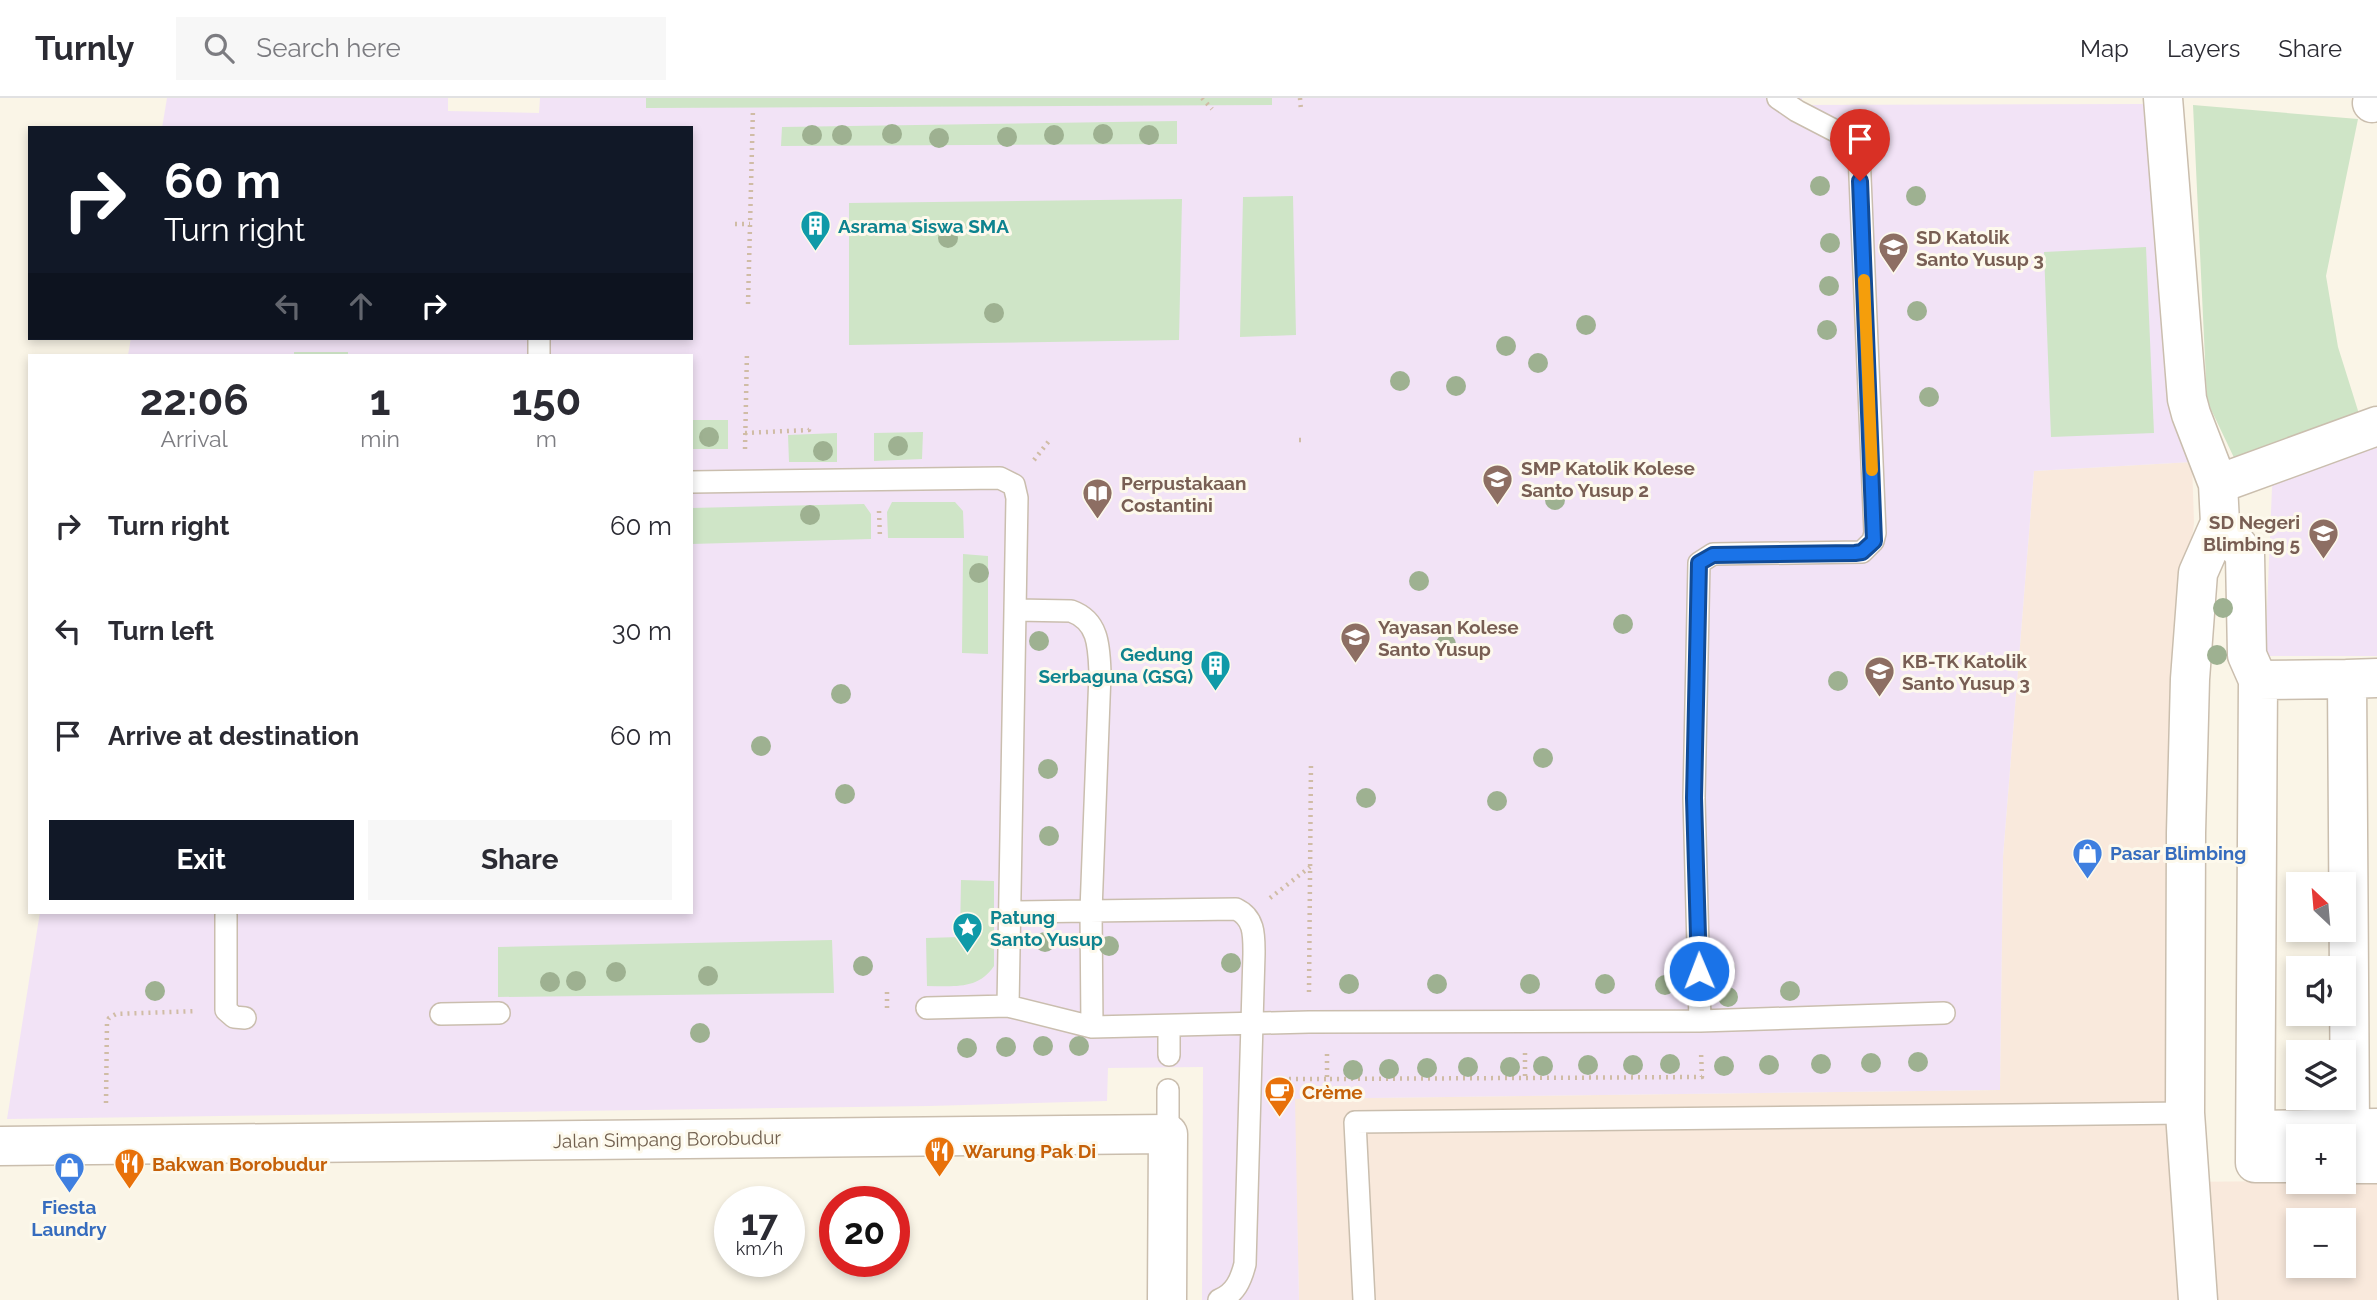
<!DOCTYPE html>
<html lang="en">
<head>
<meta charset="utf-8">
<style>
  :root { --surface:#fff; --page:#f7f7f7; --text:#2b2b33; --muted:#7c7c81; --line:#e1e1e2; --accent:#111827 }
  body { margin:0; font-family:Raleway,sans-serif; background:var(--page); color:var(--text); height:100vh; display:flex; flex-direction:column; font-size:26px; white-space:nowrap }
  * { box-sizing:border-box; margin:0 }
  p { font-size:23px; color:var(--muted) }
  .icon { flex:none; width:38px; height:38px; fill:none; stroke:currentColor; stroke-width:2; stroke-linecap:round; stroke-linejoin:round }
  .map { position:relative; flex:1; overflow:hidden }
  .side { position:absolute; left:28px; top:256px; width:665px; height:560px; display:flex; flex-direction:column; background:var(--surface); border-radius:0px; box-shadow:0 4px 10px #0003 }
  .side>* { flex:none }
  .top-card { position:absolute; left:28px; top:28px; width:665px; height:214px; border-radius:0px; box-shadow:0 4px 10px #0003; background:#111827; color:#fff; overflow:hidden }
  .needle { width:46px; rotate:334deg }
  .tools { position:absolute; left:2286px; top:774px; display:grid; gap:14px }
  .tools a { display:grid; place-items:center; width:70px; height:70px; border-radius:0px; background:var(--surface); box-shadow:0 4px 10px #0003; font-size:35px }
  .speed { position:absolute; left:714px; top:1088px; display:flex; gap:14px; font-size:35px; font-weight:700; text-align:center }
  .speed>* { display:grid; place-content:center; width:91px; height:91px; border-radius:50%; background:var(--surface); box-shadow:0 4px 10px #0003; line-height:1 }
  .speed small { font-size:18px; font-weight:400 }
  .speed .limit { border:10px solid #d22; background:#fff; color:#111 }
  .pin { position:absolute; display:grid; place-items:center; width:60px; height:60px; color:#fff; margin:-72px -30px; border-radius:50% 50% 50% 0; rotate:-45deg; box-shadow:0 0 7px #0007 }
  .pin .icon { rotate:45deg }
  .me { position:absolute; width:77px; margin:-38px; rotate:359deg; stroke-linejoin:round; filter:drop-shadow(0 0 5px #0008) }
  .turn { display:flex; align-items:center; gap:24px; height:147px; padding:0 21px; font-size:32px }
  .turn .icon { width:91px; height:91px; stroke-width:2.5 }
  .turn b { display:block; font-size:49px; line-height:60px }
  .lanes { display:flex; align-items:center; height:66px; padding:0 21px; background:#0003; justify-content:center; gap:35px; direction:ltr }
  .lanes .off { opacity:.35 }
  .eta { display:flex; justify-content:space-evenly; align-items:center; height:119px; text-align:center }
  .eta b { font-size:42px; font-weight:700; line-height:49px }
  .button { display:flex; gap:14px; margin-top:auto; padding:14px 21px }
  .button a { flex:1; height:80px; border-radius:0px; background:var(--accent); color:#fff; font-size:28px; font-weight:700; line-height:80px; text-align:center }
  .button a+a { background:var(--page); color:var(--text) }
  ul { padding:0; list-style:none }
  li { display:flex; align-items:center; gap:21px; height:105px; padding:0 21px }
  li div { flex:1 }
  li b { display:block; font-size:26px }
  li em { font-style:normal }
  header { display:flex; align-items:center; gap:42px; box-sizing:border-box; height:98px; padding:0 35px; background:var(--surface); border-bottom:2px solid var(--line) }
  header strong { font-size:33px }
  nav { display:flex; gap:38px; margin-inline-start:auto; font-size:24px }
  .search { width:490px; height:63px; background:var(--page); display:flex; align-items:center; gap:18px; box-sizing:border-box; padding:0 24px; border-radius:0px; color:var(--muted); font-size:26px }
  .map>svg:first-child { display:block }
</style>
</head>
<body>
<header>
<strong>Turnly</strong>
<div class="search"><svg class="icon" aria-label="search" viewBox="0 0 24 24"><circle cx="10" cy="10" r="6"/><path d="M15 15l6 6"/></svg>Search here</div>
<nav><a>Map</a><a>Layers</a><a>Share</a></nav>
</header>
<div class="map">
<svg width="2377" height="1202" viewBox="0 0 2377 1202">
  <rect width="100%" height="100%" fill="#faf5e7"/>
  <path fill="#f9e9dc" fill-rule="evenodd" d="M2192,364L2194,425L2179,546L2175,1084L2377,1082V1202H1299L1294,1001L2000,992L2003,759L2034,373ZM2298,1122H2343V1167H2298Z"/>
  <path fill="#f2e3f6" d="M167,0H448V13L539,15L540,0H1802V7L2148,6L2170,315L2192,364L2034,373L2003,759L2000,992L1295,1001L1299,1202H1202L1203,969L1108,970L1107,1003L929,1008L7,1021L40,814H691V257H128L131,240H691V30H162Z
    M2377,335V558H2265L2273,366Z"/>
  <path fill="#cfe5c7" d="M646,0H1272V7L646,10Z
    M2193,7L2358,21L2326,178L2338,249L2360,319L2238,368L2207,303Z
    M1177,23V46L781,48L782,29Z
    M1293,98L1296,237L1240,239L1243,99Z
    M1182,101L1179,242L849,247V105Z
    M2146,149L2154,335L2051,339L2044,154Z
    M294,254H348V257H294Z
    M691,322H728V351H691Z
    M923,334L922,361L874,363V335Z
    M837,335V364H789L788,337Z
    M892,404H955L963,413L964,440H888L887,414Z
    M864,406L871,416V441L691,446V410Z
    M963,456L988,458V556L962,555Z
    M961,782L994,783V868C978,892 954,888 927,888L926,840L960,839Z
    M832,842L834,895L498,899V849Z"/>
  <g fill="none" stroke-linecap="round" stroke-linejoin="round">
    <defs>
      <path id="service" d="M539,240V257
        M691,384L1000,380L1014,387L1017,400L1008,908
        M1016,512L1071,513C1099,523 1099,549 1100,575L1091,813L1092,929
        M1010,814L1236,811C1255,820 1254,838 1254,856L1245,1166C1241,1182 1235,1196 1219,1202
        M226,817V912L234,919L245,920
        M927,910L1008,908L1092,929L1309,924L1700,923L1944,915
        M441,916L499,915
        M1700,923L1694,700L1699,465L1713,456L1862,454L1873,443L1875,435L1859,55L1851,41L1797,13L1778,0
        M1169,957V928
        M1168,1036V992
        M1364,1202L1355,1024L2185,1015"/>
      <path id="minor" d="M2163,0L2187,301L2191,316L2218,386L2220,425L2198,475L2190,581L2186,735L2185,1015L2198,1202
        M2372,5L2373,0
        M2218,386L2377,328
        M2220,425L2245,457L2247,557L2258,582
        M2350,1029L2347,581L2377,580
        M2256,1032L2377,1030
        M0,1048L1168,1036L1167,1202
        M2298,1065H2255L2258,582L2347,581
        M2343,1066H2377"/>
    </defs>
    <use href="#service" stroke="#cabeae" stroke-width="24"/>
    <use href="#minor" stroke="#cabeae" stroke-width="41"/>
    <path stroke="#d0bca5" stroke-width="4.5" stroke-dasharray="2 5" stroke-linecap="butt" d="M1202,0L1212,11
      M1300,0L1301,12
      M735,126H750
      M748,206L753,10
      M745,335L809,332L810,327
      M1299,342H1304
      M745,351L747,253
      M1034,362L1049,343
      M879,413L880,440
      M1270,800L1310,769
      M1309,894L1311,664
      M887,910V889
      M1525,955V979
      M1327,956V981L1702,979L1701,954
      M1282,981H1327
      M106,1005L107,924L109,920L116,916L196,913"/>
    <use href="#service" stroke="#fff" stroke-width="21"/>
    <use href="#minor" stroke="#fff" stroke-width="38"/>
  </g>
  <g fill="#9eb191">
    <circle cx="892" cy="36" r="10"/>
    <circle cx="1103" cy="36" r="10"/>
    <circle cx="812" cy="37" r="10"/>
    <circle cx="842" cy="37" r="10"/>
    <circle cx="1054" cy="37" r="10"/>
    <circle cx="1149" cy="37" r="10"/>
    <circle cx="1007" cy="39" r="10"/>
    <circle cx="939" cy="40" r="10"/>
    <circle cx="1820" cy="88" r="10"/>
    <circle cx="1916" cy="98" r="10"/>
    <circle cx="948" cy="140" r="10"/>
    <circle cx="1830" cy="145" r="10"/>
    <circle cx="1829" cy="188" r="10"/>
    <circle cx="1917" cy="213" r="10"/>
    <circle cx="994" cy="215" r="10"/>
    <circle cx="1586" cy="227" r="10"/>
    <circle cx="1827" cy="232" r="10"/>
    <circle cx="1506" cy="248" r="10"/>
    <circle cx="1538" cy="265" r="10"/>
    <circle cx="1400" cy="283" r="10"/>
    <circle cx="1456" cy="288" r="10"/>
    <circle cx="1929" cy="299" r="10"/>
    <circle cx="709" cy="339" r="10"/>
    <circle cx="898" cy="348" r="10"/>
    <circle cx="823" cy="353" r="10"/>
    <circle cx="1555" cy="402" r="10"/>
    <circle cx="810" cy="417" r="10"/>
    <circle cx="979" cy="475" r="10"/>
    <circle cx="1419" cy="483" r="10"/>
    <circle cx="2223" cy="510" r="10"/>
    <circle cx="1623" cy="526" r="10"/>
    <circle cx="1039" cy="543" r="10"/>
    <circle cx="1446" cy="546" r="10"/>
    <circle cx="2217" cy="557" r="10"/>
    <circle cx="1838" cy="583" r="10"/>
    <circle cx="841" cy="596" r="10"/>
    <circle cx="761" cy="648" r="10"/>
    <circle cx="1543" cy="660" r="10"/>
    <circle cx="1048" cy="671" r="10"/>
    <circle cx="845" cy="696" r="10"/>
    <circle cx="1366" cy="700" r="10"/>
    <circle cx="1497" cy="703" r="10"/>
    <circle cx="1049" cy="738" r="10"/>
    <circle cx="1045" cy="844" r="10"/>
    <circle cx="1109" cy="848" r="10"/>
    <circle cx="1231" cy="865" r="10"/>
    <circle cx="863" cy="868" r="10"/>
    <circle cx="1725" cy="870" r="10"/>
    <circle cx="616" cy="874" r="10"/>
    <circle cx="708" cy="878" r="10"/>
    <circle cx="576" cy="883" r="10"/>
    <circle cx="550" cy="884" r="10"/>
    <circle cx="1349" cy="886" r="10"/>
    <circle cx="1437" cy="886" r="10"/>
    <circle cx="1530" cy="886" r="10"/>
    <circle cx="1605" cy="886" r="10"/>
    <circle cx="1665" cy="887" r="10"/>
    <circle cx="155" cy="893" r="10"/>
    <circle cx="1790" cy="893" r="10"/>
    <circle cx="1728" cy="899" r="10"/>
    <circle cx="700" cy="935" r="10"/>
    <circle cx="1043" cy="948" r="10"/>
    <circle cx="1079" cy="948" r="10"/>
    <circle cx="1006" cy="949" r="10"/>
    <circle cx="967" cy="950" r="10"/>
    <circle cx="1918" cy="964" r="10"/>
    <circle cx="1871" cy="965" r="10"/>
    <circle cx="1670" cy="966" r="10"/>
    <circle cx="1821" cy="966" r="10"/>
    <circle cx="1588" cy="967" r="10"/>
    <circle cx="1633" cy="967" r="10"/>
    <circle cx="1769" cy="967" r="10"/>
    <circle cx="1543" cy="968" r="10"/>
    <circle cx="1724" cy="968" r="10"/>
    <circle cx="1468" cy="969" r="10"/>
    <circle cx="1510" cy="969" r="10"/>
    <circle cx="1427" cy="970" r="10"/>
    <circle cx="1389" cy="971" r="10"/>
    <circle cx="1353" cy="972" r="10"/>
  </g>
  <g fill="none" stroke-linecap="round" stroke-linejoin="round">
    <defs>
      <path id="route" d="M1699,873L1694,700L1699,465L1713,457L1855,455L1862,454L1874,443L1860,83"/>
    </defs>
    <use href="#route" stroke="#114b97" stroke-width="18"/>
    <use href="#route" stroke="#1a73e8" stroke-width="12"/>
    <path stroke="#f59e0b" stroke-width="12" d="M1864,182L1872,372"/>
  </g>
  <defs>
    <symbol id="building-pin" viewBox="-11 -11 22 30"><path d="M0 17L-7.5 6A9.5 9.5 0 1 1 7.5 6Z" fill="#0f9aa8" stroke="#fdf9ec"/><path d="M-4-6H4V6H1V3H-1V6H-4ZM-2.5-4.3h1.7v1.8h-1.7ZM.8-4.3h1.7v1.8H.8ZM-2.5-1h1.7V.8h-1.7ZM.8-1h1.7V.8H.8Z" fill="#fff"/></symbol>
    <symbol id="school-pin" viewBox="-11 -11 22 30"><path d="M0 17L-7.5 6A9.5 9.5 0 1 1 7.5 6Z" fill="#8d6e63" stroke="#fdf9ec"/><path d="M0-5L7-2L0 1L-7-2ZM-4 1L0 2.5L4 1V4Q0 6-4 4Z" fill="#fff"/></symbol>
    <symbol id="library-pin" viewBox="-11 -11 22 30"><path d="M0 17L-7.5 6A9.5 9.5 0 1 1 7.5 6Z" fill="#8d6e63" stroke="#fdf9ec"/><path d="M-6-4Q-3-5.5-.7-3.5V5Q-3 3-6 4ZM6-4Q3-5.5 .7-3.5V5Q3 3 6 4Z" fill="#fff"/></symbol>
    <symbol id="shop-pin" viewBox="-11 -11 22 30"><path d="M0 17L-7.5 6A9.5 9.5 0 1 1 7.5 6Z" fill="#3f7fe0" stroke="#fdf9ec"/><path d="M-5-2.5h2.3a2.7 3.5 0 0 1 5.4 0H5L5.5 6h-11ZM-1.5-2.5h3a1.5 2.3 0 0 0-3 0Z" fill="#fff"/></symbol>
    <symbol id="sight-pin" viewBox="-11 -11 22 30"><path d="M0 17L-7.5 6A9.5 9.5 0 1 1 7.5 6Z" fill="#0f9aa8" stroke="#fdf9ec"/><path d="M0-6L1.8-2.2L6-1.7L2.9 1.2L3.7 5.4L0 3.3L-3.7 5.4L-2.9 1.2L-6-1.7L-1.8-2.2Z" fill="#fff"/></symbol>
    <symbol id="cafe-pin" viewBox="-11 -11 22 30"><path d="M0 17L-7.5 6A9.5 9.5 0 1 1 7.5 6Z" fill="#e8710a" stroke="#fdf9ec"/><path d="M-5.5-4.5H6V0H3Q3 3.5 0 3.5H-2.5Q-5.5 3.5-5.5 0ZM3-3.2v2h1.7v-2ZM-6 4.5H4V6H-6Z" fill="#fff"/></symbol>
    <symbol id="restaurant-pin" viewBox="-11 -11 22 30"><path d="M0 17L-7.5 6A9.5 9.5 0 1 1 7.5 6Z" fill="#e8710a" stroke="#fdf9ec"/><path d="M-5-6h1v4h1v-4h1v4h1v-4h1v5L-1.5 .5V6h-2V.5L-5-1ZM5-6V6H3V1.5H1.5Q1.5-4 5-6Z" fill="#fff"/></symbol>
  </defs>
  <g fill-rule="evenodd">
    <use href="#building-pin" x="798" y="110" width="35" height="47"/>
    <use href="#school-pin" x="1876" y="132" width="35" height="47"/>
    <use href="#school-pin" x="1480" y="364" width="35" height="47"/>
    <use href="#library-pin" x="1080" y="378" width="35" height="47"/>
    <use href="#school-pin" x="2306" y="418" width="35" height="47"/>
    <use href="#school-pin" x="1338" y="522" width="35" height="47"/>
    <use href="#building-pin" x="1198" y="550" width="35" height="47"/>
    <use href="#school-pin" x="1862" y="556" width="35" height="47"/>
    <use href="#shop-pin" x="2070" y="738" width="35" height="47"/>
    <use href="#sight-pin" x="950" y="812" width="35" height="47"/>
    <use href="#cafe-pin" x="1262" y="976" width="35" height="47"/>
    <use href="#restaurant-pin" x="922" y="1036" width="35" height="47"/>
    <use href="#restaurant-pin" x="112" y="1048" width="35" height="47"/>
    <use href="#shop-pin" x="52" y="1052" width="35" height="47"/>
  </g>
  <g text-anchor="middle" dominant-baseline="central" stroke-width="6" stroke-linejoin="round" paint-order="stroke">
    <g font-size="19" font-weight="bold" fill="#0d838f" stroke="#fdf9ec" text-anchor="start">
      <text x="838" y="128">Asrama Siswa SMA</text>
      <text x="1193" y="556" text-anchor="end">Gedung<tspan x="1193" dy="22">Serbaguna (GSG)</tspan></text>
      <text x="990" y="819">Patung<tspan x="990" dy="22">Santo Yusup</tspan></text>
    </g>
    <g font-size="19" font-weight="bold" fill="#785e54" stroke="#fdf9ec" text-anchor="start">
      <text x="1916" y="139">SD Katolik<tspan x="1916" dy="22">Santo Yusup 3</tspan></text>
      <text x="1521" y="370">SMP Katolik Kolese<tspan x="1521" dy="22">Santo Yusup 2</tspan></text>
      <text x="1121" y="385">Perpustakaan<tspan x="1121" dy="22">Costantini</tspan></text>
      <text x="2300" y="424" text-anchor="end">SD Negeri<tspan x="2300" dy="22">Blimbing 5</tspan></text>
      <text x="1378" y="529">Yayasan Kolese<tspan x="1378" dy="22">Santo Yusup</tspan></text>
      <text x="1902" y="563">KB-TK Katolik<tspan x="1902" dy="22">Santo Yusup 3</tspan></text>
    </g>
    <g font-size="19" font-weight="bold" fill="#366cbe" stroke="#fdf9ec" text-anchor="start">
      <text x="2110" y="755">Pasar Blimbing</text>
      <text x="69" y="1109" text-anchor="middle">Fiesta<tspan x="69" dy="22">Laundry</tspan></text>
    </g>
    <g font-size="19" font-weight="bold" fill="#c56008" stroke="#fdf9ec" text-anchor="start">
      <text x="1302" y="994">Crème</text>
      <text x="963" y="1053">Warung Pak Di</text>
      <text x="152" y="1066">Bakwan Borobudur</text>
    </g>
    <g font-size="19" fill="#705f4e" stroke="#fdf9ec">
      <text transform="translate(667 1041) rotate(-1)">Jalan Simpang Borobudur</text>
    </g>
  </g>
</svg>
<div class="tools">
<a><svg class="needle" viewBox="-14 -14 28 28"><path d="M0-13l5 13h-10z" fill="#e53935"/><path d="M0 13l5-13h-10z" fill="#7c7c81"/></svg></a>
<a><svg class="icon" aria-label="sound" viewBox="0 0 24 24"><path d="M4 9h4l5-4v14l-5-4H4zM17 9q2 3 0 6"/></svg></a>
<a><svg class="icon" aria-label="layers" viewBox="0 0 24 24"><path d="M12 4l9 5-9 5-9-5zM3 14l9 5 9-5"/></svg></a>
<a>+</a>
<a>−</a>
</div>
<div class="speed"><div>17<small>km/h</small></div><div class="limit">20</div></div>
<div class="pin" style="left:1860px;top:83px;background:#d93025"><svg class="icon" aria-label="arrive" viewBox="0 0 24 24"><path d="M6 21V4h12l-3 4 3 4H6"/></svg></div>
<svg class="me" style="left:1699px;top:873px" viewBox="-20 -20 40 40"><circle r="17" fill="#1a73e8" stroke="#fff" stroke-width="3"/><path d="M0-11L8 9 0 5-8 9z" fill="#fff"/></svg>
<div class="top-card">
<div class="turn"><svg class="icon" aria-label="right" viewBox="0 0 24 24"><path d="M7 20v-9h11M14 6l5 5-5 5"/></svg><div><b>60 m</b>Turn right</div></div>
<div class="lanes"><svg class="icon off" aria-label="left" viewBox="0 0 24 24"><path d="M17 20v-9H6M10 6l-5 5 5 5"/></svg><svg class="icon off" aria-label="ahead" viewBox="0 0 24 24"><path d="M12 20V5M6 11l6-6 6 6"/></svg><svg class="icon" aria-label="right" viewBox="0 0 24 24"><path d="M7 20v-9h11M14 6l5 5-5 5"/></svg></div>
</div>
<section class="side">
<div class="eta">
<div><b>22:06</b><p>Arrival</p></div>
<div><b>1</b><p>min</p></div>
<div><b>150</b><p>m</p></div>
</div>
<ul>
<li><svg class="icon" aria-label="right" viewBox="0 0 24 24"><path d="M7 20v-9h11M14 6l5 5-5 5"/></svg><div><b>Turn right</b></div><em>60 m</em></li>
<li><svg class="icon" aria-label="left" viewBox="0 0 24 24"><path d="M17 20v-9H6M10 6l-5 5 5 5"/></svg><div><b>Turn left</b></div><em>30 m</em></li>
<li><svg class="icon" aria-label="arrive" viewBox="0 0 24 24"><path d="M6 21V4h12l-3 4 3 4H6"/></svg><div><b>Arrive at destination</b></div><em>60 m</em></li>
</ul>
<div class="button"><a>Exit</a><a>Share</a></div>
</section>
</div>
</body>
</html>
